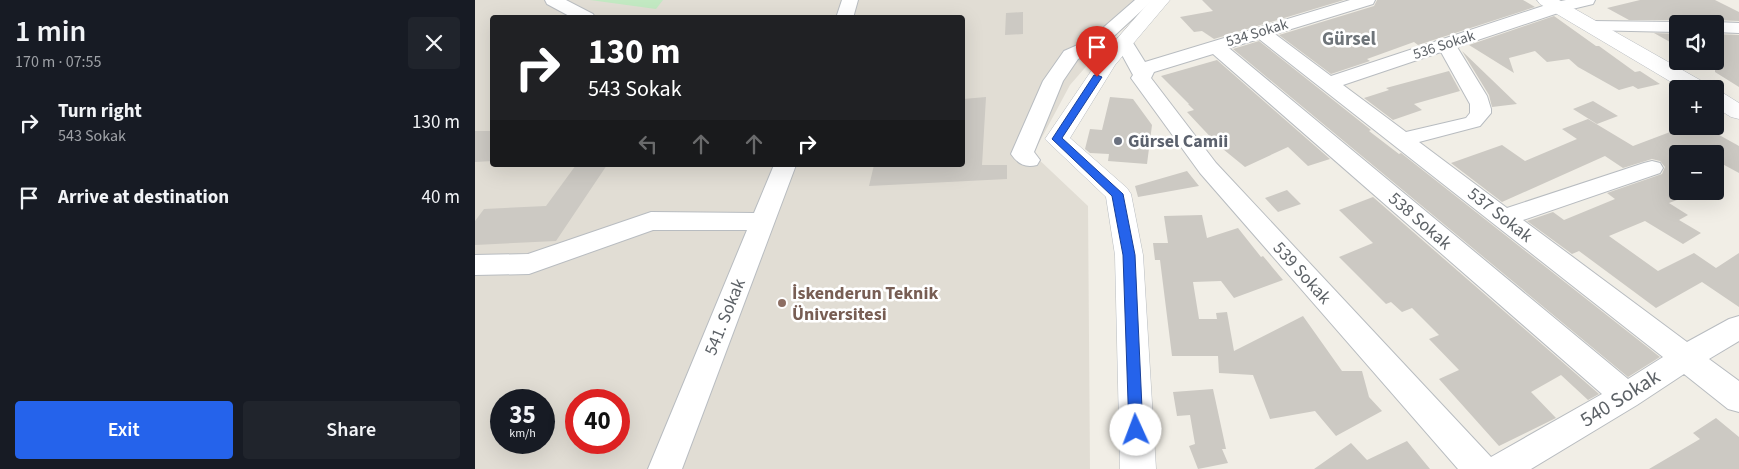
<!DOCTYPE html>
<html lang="en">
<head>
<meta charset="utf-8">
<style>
  :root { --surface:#171b24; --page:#20242c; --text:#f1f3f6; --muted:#9ea1a6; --accent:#2563eb }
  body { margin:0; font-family:"Source Sans 3",sans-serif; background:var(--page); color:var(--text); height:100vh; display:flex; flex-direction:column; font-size:19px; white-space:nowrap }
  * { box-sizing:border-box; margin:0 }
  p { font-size:16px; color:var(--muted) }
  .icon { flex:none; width:28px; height:28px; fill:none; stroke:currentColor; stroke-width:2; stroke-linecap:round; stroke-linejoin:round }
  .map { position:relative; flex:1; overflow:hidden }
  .sheet { display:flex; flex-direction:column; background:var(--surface); width:475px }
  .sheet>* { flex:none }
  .banner { position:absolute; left:15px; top:15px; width:475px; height:152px; border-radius:5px; box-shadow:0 5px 20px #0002; background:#202124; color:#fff; overflow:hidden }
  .tools { position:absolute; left:1194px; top:15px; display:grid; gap:10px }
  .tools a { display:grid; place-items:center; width:55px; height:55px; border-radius:5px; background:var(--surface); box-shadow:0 5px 20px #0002; font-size:25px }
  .speed { position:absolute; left:15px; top:389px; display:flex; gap:10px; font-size:25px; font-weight:700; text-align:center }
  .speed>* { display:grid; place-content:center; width:65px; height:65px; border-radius:50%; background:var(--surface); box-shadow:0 5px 20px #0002; line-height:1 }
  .speed small { font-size:12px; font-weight:400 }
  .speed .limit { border:8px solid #d22; background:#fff; color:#111 }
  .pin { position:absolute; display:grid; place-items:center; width:42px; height:42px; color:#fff; margin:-51px -21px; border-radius:50% 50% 50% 0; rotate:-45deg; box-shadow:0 0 5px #0007 }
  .pin .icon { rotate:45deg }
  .me { position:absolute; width:55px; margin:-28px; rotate:358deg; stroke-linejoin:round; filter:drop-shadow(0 0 4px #0008) }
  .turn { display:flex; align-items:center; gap:18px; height:105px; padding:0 15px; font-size:22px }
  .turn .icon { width:65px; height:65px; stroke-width:2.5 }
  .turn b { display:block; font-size:35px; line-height:42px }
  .lanes { display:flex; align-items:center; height:48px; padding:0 15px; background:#0003; justify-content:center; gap:25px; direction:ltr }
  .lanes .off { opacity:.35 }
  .round { display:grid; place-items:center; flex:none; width:52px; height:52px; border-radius:5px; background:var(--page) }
  .headline { display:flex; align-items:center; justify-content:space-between; height:85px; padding:0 15px }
  h1 { font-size:30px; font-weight:600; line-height:38px }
  .primary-button { display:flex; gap:10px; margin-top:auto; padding:10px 15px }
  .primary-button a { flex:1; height:58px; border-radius:5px; background:var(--accent); color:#fff; font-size:20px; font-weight:600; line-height:58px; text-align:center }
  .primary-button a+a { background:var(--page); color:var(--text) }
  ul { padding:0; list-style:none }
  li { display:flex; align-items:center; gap:15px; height:75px; padding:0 15px }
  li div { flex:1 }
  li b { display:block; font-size:19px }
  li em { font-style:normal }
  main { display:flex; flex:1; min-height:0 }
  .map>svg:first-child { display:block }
</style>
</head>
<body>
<main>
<section class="sheet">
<div class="headline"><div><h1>1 min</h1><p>170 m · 07:55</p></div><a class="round"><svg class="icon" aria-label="close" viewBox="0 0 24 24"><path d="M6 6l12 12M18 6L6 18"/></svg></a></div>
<ul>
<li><svg class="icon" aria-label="right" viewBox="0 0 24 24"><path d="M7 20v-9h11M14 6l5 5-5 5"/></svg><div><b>Turn right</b><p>543 Sokak</p></div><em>130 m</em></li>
<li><svg class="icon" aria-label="arrive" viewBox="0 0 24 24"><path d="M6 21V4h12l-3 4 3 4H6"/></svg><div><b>Arrive at destination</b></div><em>40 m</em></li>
</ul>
<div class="primary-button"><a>Exit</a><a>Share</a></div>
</section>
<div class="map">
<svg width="1264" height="469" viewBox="0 0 1264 469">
  <rect width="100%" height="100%" fill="#f1eee6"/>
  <path fill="#e1ddd4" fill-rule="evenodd" d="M0,0H675L648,24L595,85L558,154L613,206L615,469H0ZM18,18H488V165H18ZM26,400H69V442H26ZM101,400H144V442H101Z"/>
  <path fill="#c2e9c2" d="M115,0H188L181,9Z"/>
  <path fill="#ccc9c3" d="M727,0H869L739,39L727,31L719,32L705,17L738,11Z
    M902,0H1048L1060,7L943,45L939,42L892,59L895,61L856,74L804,35L899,6Z
    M1165,0H1240L1264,12V21L1240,20V16L1210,22L1202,20H1154L1132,8Z
    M548,12V34L530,35L531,13Z
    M1079,16L1121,46H1124L1160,72L1165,71L1185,84L1163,89L1158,86L1144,90L1103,67L1094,59L1072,62L1060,51L1034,58L1039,73L994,45Z
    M1179,33L1202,34V46Z
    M1240,34L1264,35V87L1240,72Z
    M784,41L896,130L894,131L924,154L926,153L1185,357L1153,377L758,49Z
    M987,51L1042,104L1017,107L1014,95Z
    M742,60L855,159L833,166L813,147L770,167L743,145L712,112L719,110L713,104H714L686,76Z
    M974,71L985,91L939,104L947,110L918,120L889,98L914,90L911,88Z
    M511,97L507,165H532V179L394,186L399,165H488V99Z
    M635,97L658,99L677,125L672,164L633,161L634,154L615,153L610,149L615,129L627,130Z
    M1118,101L1143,116L1122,124L1098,109Z
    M1113,119L1158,146L1211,126H1228L1264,146V173L1240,160V154H1202V200L1194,203L1213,215L1204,220L1226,233L1208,244L1170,221L1134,236L1183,271L1219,253L1241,268L1264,253V307L1227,282L1181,308L1104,251L1097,254L1052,221L1078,212L1089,220L1140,199L1132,193L1187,174L1190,167L1185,161L1177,159L1148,168L1130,156L1027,202L976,163L1027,145L1050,161L1102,139L1087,129Z
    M0,131H18V161L0,162Z
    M101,165H132L81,241L0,245V221L9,209L71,206Z
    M712,171L724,186L663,197L660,186Z
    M812,190L826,204L803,212L790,198Z
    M898,197L1124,394L1113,400L1086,375L1056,392L1081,418L1024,446L964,379L984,370L954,339L964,335L937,308L927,312L916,302L911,304L864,257L898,243L864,210Z
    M727,215L732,238L763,228L786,257L788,256L808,280L759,298L746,281L718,282L724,319H742L741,313L752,312L759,351L828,316L867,371H887L894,397L907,411L861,436L840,411L795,419L778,375L744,373L743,356H697L685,260H680L678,243H693L689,216Z
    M738,389L751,449H747L753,463L723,469L714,446L720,444L715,415L702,416L698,392Z
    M1241,418L1264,437V469H1174L1225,439L1218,433Z
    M932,441L955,469H839L876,443L892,460Z"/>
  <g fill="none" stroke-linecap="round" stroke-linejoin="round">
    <defs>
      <path id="minor" d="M70,0H91L118,14L120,18H98L72,4Z
        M367,0H383L378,18H361Z
        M660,0H678L626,48L603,59L588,81L559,152L565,160L562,165C550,168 543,164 536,154L568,81L589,51L614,40Z
        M875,0H900L898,4L800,34L856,76L1077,3L1091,0H1120L1118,4L1089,11L982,47L1012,96L1016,109V113L1005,126L944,142L1032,208L1169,163L1177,161L1185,163L1188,168L1185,173L1048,220L1212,342L1254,319L1264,316V341L1234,359L1264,381V412L1253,409L1209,374L1162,405L1056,469H983L725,173L656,78L658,75L640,42L643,38L649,37L655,38L670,62ZM784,39L1188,357L1153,379L754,48ZM966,52L995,104V113L991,118L931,132L868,85ZM738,54L1127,394L1016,457L741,163L676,78L679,72Z
        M1116,21L1202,22L1209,24H1202V32L1110,30L1107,26L1110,22Z
        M1240,22L1264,23V33L1240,32V24H1233Z
        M299,165H321L207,469H173L272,230H178L54,274L0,275V255L53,254L176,212L279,213Z"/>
      <path id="tertiary" d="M676,0H695L640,65L595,138L652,188L656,194L668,255L681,469H645L640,255L631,197L570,139L625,58Z"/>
      <path id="secondary" d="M1062,0H1084L1232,84L1235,89H1208L1065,4Z
        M1240,91L1248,93L1264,103V119L1256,117L1240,107Z"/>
    </defs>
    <use href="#minor" stroke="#b8bcc0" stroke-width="2"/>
    <use href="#tertiary" stroke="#b8bcc0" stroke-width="1"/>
    <use href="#secondary" stroke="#b9bdc2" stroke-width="1"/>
    <use href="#minor" fill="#fff" fill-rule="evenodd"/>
    <use href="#tertiary" fill="#fff" fill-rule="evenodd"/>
    <use href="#secondary" fill="#fff" fill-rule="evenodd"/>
  </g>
  <path fill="#2563eb" stroke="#184099" d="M619,75H622L627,77L587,138L648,194L660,255L668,430L666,435L661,437L656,435L654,430L648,255L637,196L577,139Z"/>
  <circle fill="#6b7280" stroke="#fff" stroke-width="2" cx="643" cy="141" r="5"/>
  <circle fill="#8d6e63" stroke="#fff" stroke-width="2" cx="307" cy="303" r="5"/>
  <g text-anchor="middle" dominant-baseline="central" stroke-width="5" stroke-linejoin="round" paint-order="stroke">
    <g font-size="15" fill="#5d6267" stroke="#fff">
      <text transform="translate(782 33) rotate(-17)">534 Sokak</text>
      <text transform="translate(969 45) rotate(-18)">536 Sokak</text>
    </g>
    <g font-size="18" font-weight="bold" fill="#5b616d" stroke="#fff" text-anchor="start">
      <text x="653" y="141">Gürsel Camii</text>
    </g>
    <g font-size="18" fill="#5d6267" stroke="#fff">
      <text transform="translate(1025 215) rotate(38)">537 Sokak</text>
      <text transform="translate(945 221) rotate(41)">538 Sokak</text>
      <text transform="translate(827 273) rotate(48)">539 Sokak</text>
      <text transform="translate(250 317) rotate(-68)">541. Sokak</text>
    </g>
    <g font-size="18" font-weight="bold" fill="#785e54" stroke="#fff" text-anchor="start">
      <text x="317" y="293">İskenderun Teknik<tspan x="317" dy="21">Üniversitesi</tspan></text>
    </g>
    <g font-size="19" font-weight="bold" fill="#6e7479" stroke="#fff">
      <text x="874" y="39">Gürsel</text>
    </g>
    <g font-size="21" fill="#5d6267" stroke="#fff">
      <text transform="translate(1145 398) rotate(-32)">540 Sokak</text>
    </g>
  </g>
</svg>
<div class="tools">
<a><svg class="icon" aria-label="sound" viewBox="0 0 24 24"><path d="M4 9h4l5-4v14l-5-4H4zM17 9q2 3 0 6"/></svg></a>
<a>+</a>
<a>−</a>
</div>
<div class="speed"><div>35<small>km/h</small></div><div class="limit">40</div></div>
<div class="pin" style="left:622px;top:77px;background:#d93025"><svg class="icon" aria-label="arrive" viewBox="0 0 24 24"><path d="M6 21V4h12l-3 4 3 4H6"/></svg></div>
<svg class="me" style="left:661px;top:430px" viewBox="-20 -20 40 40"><circle r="19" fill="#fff"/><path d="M0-13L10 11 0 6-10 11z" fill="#2563eb"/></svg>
<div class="banner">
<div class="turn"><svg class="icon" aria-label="right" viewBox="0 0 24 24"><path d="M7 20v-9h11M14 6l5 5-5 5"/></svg><div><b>130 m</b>543 Sokak</div></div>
<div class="lanes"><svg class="icon off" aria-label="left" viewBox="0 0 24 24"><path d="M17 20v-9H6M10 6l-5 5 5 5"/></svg><svg class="icon off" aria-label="ahead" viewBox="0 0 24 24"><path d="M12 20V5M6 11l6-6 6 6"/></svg><svg class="icon off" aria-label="ahead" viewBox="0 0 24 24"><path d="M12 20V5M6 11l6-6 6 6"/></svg><svg class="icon" aria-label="right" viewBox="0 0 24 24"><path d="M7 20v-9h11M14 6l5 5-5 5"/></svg></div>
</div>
</div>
</main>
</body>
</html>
